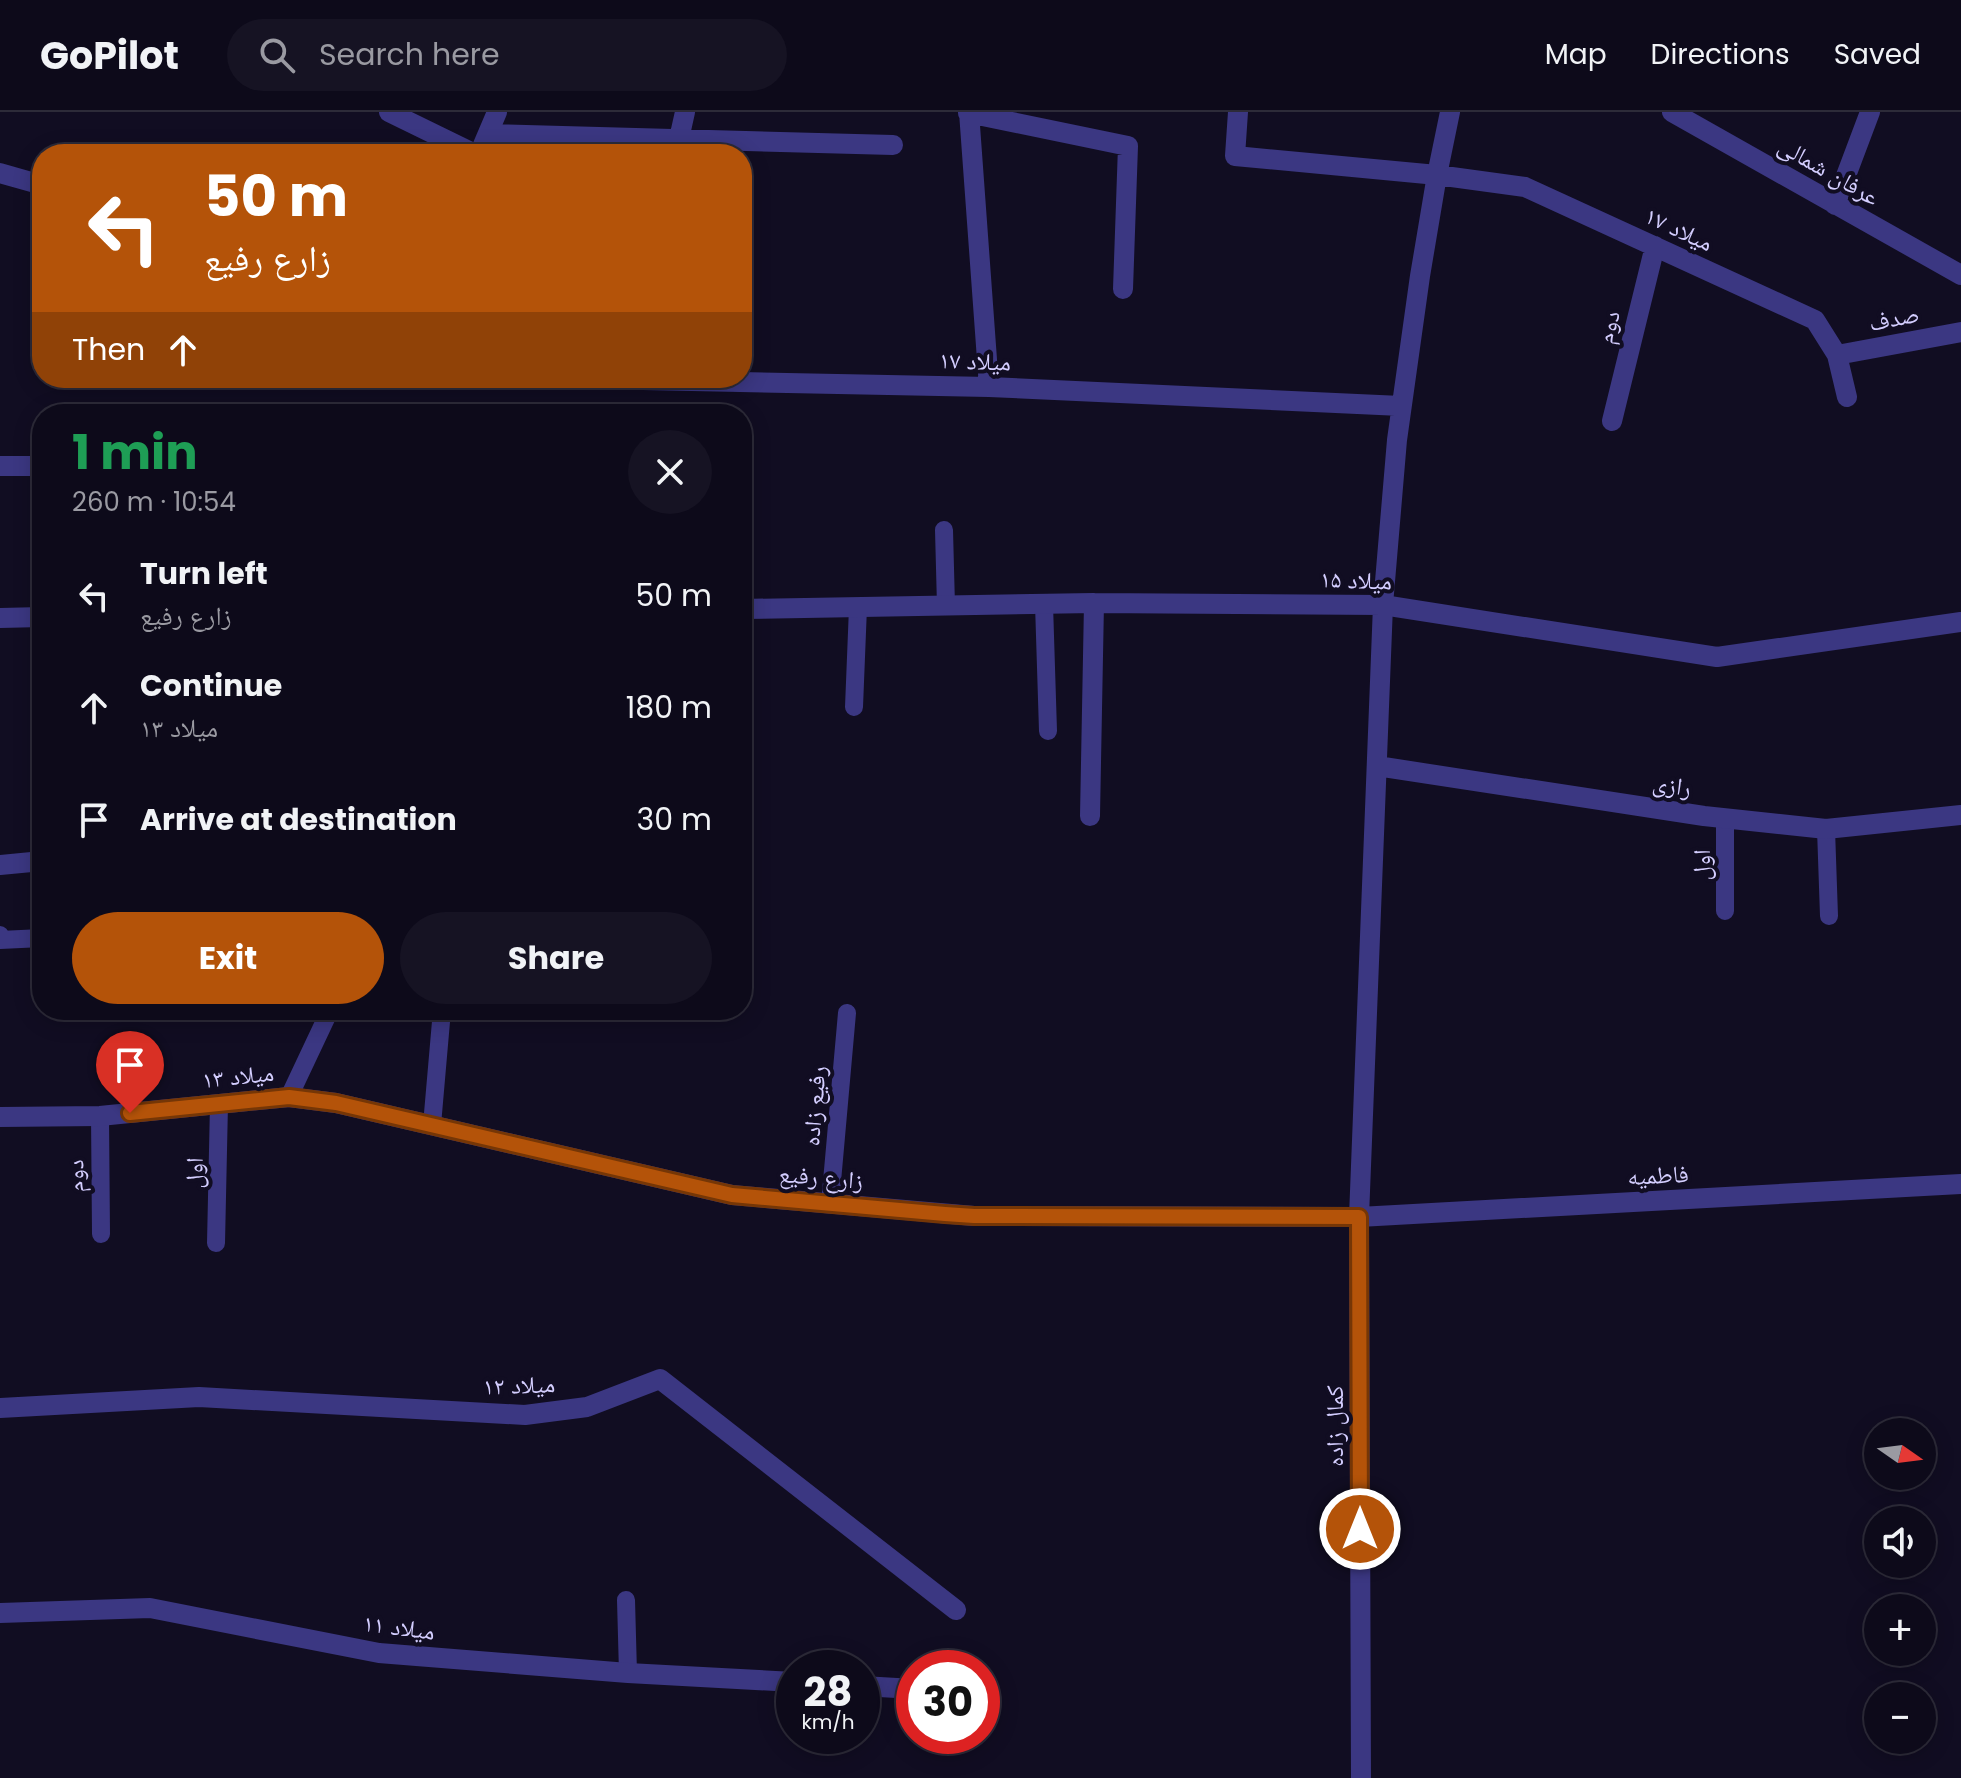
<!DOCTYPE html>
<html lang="en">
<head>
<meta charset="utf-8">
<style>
  :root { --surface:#0d0a1a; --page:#161323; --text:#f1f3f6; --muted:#9a9aa2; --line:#2d2b39; --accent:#b45309 }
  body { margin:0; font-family:Poppins,"Noto Naskh Arabic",sans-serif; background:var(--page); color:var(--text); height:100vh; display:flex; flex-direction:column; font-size:30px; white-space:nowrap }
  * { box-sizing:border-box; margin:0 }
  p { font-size:26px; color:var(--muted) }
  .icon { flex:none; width:44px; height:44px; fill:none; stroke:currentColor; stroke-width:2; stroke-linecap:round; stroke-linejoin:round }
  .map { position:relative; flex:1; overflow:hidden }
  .panel { position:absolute; left:32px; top:292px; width:720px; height:616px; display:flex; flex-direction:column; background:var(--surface); border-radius:32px; box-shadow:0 4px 20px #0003,0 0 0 2px var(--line) }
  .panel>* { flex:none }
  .top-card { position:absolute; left:32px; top:32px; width:720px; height:244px; border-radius:32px; box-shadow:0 4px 20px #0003,0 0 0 2px var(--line); background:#b45309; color:#fff; overflow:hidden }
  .needle { width:52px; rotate:104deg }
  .controls { position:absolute; left:1864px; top:1306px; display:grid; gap:16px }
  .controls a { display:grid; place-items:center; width:72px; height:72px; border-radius:50%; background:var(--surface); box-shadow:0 4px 20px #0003,0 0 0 2px var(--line); font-size:40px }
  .speed { position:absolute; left:776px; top:1538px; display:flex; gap:16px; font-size:40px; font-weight:700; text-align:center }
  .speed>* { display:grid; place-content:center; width:104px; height:104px; border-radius:50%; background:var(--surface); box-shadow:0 4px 20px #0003,0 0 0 2px var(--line); line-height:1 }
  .speed small { font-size:20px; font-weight:400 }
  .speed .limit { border:12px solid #d22; background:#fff; color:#111 }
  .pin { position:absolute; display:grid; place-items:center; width:68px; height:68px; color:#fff; margin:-82px -34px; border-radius:50% 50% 50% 0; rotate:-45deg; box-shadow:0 0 8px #0007 }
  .pin .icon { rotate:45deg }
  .me { position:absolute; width:88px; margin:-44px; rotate:0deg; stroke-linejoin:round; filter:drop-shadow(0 0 6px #0008) }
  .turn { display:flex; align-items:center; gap:28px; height:168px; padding:0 40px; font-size:36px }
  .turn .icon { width:104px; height:104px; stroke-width:2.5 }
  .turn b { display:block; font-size:56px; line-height:68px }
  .then { display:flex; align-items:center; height:76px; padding:0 40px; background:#0003; gap:16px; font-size:30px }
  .round { display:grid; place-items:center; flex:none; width:84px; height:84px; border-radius:42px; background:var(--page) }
  .overview { display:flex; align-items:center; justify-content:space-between; height:136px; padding:0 40px }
  h1 { font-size:48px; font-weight:700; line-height:60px; color:#1e9e55 }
  .button { display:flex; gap:16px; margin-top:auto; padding:16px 40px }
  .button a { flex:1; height:92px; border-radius:48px; background:var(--accent); color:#fff; font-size:32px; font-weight:700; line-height:92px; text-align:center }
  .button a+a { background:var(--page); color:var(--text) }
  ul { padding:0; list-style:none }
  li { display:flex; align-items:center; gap:24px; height:112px; padding:0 40px }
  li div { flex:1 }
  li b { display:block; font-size:30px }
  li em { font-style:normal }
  header { display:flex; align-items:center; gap:48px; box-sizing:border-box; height:112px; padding:0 40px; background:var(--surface); border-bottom:2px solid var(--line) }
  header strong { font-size:38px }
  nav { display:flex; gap:44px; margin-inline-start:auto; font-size:28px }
  .search { width:560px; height:72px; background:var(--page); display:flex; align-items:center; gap:20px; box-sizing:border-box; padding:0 28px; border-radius:44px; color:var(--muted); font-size:30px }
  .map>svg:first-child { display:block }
</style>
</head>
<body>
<header>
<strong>GoPilot</strong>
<div class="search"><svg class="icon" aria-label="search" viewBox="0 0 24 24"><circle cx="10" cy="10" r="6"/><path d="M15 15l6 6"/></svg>Search here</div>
<nav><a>Map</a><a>Directions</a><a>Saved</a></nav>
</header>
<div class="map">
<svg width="1961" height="1666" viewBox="0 0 1961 1666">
  <rect width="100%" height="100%" fill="#110d22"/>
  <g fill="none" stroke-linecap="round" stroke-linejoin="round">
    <path stroke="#3b3782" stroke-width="18" d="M944,418L946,494
      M1044,492L1048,619
      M854,595L858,495
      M1826,717L1829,804
      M1725,799V706
      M0,823V828L42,826
      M289,985L330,898
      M100,1004L101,1122
      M432,1013L442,898
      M830,1092L847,901
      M216,1131L219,992
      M626,1488L628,1561"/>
    <path stroke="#3b3782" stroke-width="20" d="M389,0L475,42
      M969,0L989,275
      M1238,0L1235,44L1437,63L1525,75L1815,208L1837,243L1847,285
      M1672,0L1961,163
      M968,1L1128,34L1123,177
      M488,22L893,33
      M679,27L685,0
      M483,33L497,0
      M0,61L42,73
      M1835,93L1870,0
      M1837,243L1961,220
      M546,266L989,275L1401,294
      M1612,309L1655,134
      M0,354H42
      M742,497L1094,491L1383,493L1717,545L1961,510
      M0,506L42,505
      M1377,654L1704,704L1826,717L1961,703
      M1090,704L1094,491
      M0,753L42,749
      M0,1005L100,1004L289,985L336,991L732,1083L974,1104L1359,1105L1961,1072
      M0,1296L199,1285L525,1303L587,1295L660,1267L956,1498
      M0,1501L150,1496L379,1541L628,1561L794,1570
      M862,1574L914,1577
      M1361,1666L1359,1105L1383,493L1397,328L1420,164L1437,63L1450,0"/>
  </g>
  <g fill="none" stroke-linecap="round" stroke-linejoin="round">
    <defs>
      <path id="route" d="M130,1001L289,985L336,991L732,1083L945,1102L974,1104L1359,1105L1360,1417"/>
    </defs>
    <use href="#route" stroke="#753606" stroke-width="20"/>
    <use href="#route" stroke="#b45309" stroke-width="14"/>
  </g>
  <g text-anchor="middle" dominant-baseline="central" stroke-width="8" stroke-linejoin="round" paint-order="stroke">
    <g font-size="24" fill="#d4ceff" stroke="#110d22">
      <text transform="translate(1829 59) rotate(30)">عرفان شمالی</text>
      <text transform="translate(1679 117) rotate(25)">میلاد ۱۷</text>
      <text transform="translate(1894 206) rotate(-11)">صدف</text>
      <text transform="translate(1608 215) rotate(-76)">دوم</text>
      <text transform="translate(975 249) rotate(2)">میلاد ۱۷</text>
      <text transform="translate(1356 468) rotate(2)">میلاد ۱۵</text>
      <text transform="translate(1672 673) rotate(9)">رازی</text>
      <text transform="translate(1701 753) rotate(-90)">اول</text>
      <text transform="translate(238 964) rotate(-6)">میلاد ۱۳</text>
      <text transform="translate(814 994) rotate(-85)">رفیع زاده</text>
      <text transform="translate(194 1061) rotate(-89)">اول</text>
      <text transform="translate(1658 1063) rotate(-3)">فاطمیه</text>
      <text transform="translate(75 1064) rotate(-91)">دوم</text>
      <text transform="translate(821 1065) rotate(5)">زارع رفیع</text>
      <text transform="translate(519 1273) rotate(-2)">میلاد ۱۲</text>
      <text transform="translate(1334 1314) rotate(-90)">کمال زاده</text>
      <text transform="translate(399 1515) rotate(7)">میلاد ۱۱</text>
    </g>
  </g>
</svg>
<div class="controls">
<a><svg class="needle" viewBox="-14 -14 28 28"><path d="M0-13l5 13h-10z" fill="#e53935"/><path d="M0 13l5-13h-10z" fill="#9a9aa2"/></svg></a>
<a><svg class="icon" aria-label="sound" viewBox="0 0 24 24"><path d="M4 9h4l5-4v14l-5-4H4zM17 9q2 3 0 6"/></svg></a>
<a>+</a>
<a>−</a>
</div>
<div class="speed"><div>28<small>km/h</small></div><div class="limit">30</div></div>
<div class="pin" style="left:130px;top:1001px;background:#d93025"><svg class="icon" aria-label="arrive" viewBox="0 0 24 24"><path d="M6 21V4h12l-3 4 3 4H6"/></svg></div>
<svg class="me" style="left:1360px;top:1417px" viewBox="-20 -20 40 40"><circle r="17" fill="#b45309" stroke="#fff" stroke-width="3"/><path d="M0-11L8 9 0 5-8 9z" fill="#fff"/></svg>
<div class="top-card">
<div class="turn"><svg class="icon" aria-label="left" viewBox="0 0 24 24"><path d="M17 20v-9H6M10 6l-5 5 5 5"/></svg><div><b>50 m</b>زارع رفیع</div></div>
<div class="then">Then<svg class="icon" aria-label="ahead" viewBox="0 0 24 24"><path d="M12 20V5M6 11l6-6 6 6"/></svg></div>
</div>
<section class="panel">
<div class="overview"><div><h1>1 min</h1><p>260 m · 10:54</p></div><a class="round"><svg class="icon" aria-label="close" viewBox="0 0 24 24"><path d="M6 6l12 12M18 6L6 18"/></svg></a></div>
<ul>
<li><svg class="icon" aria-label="left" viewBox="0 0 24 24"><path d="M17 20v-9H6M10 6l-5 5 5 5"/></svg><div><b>Turn left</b><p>زارع رفیع</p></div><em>50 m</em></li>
<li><svg class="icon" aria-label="ahead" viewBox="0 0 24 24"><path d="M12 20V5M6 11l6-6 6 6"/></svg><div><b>Continue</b><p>میلاد ۱۳</p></div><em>180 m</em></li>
<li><svg class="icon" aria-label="arrive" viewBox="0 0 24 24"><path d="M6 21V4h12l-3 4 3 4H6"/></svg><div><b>Arrive at destination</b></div><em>30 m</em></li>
</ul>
<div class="button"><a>Exit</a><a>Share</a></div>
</section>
</div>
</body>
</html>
